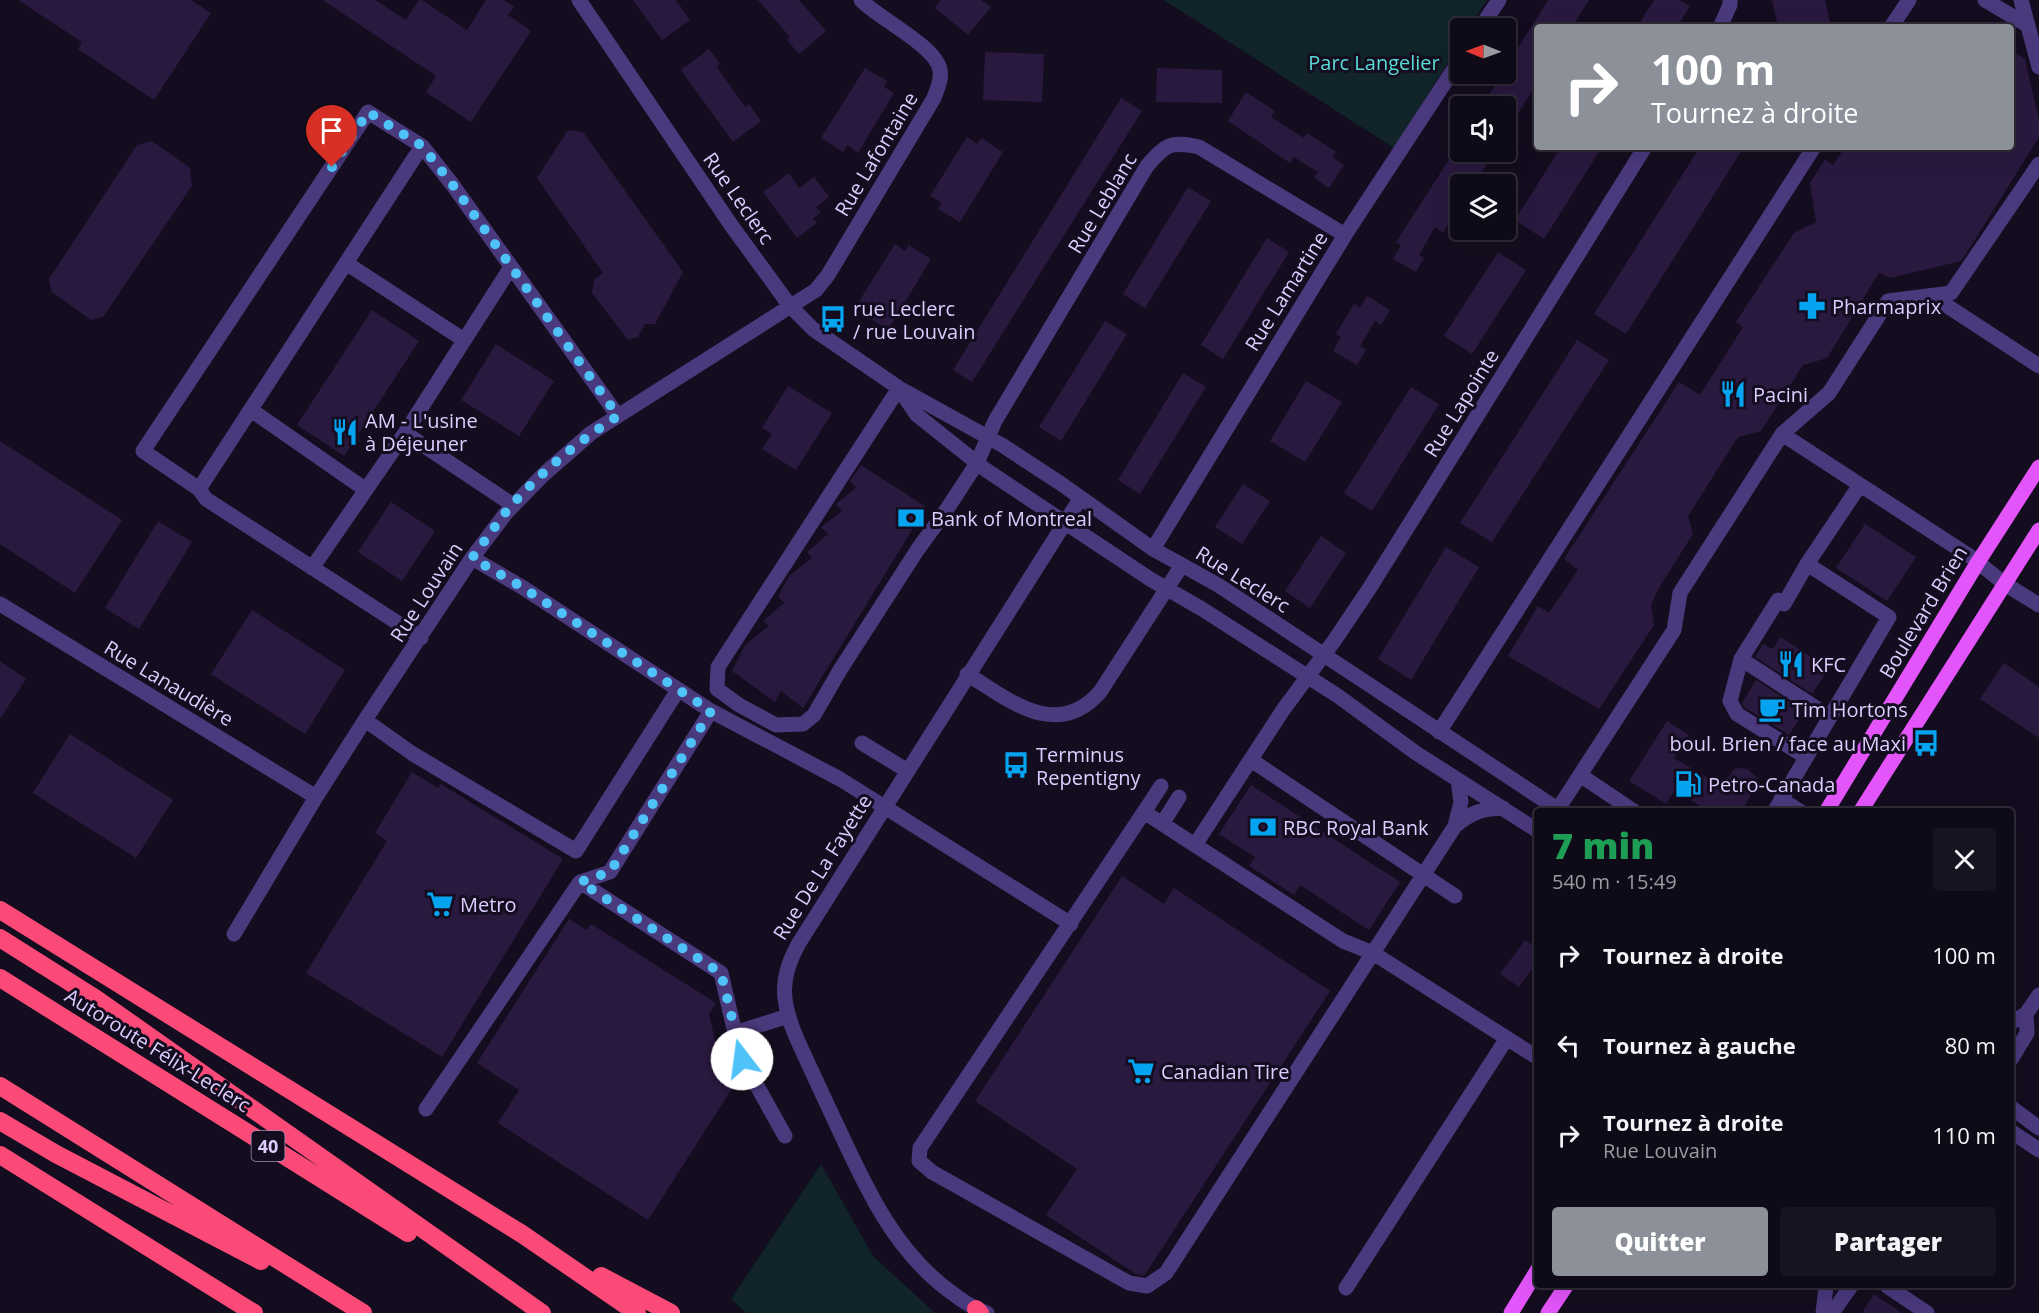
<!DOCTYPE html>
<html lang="fr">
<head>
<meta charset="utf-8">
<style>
  :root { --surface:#0f0a17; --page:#181320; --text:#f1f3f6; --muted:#9b9aa1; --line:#2f2b36; --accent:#8c9099 }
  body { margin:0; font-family:"Open Sans",sans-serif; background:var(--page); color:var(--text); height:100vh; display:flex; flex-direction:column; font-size:22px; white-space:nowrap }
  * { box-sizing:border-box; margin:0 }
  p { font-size:20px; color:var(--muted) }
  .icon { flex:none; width:33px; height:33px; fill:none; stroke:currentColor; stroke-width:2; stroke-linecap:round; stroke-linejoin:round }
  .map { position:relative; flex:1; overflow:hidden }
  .panel { position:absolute; left:1534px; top:808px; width:480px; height:480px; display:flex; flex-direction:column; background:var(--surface); border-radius:6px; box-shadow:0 6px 24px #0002,0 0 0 2px var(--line) }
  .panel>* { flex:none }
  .guide { position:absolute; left:1534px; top:24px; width:480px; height:126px; border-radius:6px; box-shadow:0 6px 24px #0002,0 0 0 2px var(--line); background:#8c9099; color:#fff; overflow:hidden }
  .needle { width:39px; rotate:271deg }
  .controls { position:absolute; left:1450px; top:18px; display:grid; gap:12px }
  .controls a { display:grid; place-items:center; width:66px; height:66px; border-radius:6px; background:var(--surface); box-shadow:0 6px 24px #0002,0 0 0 2px var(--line); font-size:30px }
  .pin { position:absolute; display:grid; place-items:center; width:51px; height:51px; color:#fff; margin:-62px -26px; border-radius:50% 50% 50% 0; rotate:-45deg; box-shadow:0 0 6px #0007 }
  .pin .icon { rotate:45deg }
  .me { position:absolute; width:66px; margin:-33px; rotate:345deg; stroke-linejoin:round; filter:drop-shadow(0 0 4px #0008) }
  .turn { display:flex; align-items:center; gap:21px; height:126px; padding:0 18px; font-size:27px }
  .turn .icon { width:78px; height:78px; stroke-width:2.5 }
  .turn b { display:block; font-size:42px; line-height:51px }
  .round { display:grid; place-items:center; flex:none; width:63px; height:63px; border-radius:6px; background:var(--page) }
  .overview { display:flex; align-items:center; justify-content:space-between; height:102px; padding:0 18px }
  h1 { font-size:36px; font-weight:800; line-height:45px; color:#1e9e55 }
  .action { display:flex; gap:12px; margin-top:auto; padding:12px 18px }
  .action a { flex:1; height:69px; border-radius:6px; background:var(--accent); color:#fff; font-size:24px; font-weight:800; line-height:69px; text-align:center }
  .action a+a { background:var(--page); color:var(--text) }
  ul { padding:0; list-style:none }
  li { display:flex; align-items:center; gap:18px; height:90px; padding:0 18px }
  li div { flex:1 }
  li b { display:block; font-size:22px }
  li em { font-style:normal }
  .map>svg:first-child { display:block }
</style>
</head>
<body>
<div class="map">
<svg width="2039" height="1313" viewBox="0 0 2039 1313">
  <rect width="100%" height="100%" fill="#140d1f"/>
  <path fill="#102429" d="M1164,0H1487L1469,28H1461V42L1394,148Z
    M821,1164L873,1256L935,1313H746L731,1299Z"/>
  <path fill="#2a193f" d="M18,0H191L211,13L154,100L78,49L82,42Z
    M323,0H375L406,20L419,0H422L467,30L486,0H504L514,7L508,15L531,31L471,122L426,92L436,76Z
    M633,0H676L690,20L662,40Z
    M758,0H799L826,31L799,54L787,40L790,37Z
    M941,0H981L991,7L968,35L935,8Z
    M1548,0H1589L1572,27H1538V83L1506,131V106H1482L1502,74H1506V67Z
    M1654,0H1680L1690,6L1677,27H1637Z
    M1772,0H1825L1831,27H1778Z
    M709,49L720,64L717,67L745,107L749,104L761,121L733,142L681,70Z
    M2012,51L2025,59L2039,120V137L1971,246L1961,261L1890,278L1879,273L1827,358L1803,365L1761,431L1738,437L1688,516L1693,534L1660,586L1651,605L1654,625L1599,709L1508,656L1538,606L1549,613L1578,570L1564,559L1679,382L1700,395L1743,327L1736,322L1794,233L1816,222L1810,183L1825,159L1833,165L1845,147H2012Z
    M985,52L1044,54L1042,102L983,100Z
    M865,68L887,81L884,87L894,93L858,153L847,145L843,152L821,138Z
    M1157,68L1222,70V103L1156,102Z
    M1246,92L1275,111L1271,117L1304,138L1307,133L1336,152L1332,157L1344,165L1329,188L1314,178L1318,172L1294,157L1290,163L1228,121Z
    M1121,98L1142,111L972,382L953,370Z
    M568,130L583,132L683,272L655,324H645L638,337L628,340L592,293L594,280L603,273L537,178Z
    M967,137L977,144L981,138L1003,152L960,222L938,209L942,203L930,196Z
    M152,141L190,168L192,186L103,317L91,320L52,292L49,279L137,145Z
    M1561,147H1602L1544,239L1515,220Z
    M1700,147H1744L1626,334L1594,314Z
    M1454,152H1473L1489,161L1474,184H1461V205L1443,233L1435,227L1419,255L1424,258L1416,272L1393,259L1401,245L1396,242Z
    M789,173L799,188L814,177L829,197L816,207L821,213L813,218L817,223L797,238L763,192Z
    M1188,187L1211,201L1145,308L1123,294Z
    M1267,238L1289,252L1223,359L1201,345Z
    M895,244L905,251L909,245L931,259L888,330L866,316L869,310L858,303Z
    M1498,252L1526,270L1472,354L1444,336Z
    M1367,296L1390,310L1381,325L1375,321L1360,346L1366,350L1357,365L1333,351L1341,337L1336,334L1354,304L1360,308Z
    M372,310L419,341L344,456L297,425Z
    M1105,321L1127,334L1061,441L1039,427Z
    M1577,340L1609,360L1492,542L1460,523Z
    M496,344L554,381L519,436L461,400Z
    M1183,373L1206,387L1140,494L1118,480Z
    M1306,381L1342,402L1305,462L1270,441Z
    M788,386L832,413L796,470L762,449L772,434L762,428Z
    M1411,387L1439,404L1372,511L1344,493Z
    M0,441L122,520L75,593L0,544Z
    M861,465L926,507L803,708L781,691L775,702L732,671L745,645L769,626L763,621L784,603L778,596L790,575L812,558L807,552L828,534L821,527L842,511L836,504L856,488L850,481Z
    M1243,484L1270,501L1242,544L1215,527Z
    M391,502L435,531L402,581L358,552Z
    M158,521L192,542L139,629L105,608Z
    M1865,524L1916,557L1887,601L1836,568Z
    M1321,536L1346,553L1310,608L1285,591Z
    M1446,547L1479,567L1411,680L1378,659Z
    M252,610L345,670L305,734L211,674Z
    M1780,637L1829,668L1812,694L1755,657L1763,644L1773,649Z
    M0,661L26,679L0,719Z
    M2004,663L2039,687V738L1980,699Z
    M1756,680L1804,711L1789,735L1744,707L1742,703Z
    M1667,721L1689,735L1674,758L1723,787L1733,770L1737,768L1747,769L1756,776L1758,781L1742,812H1710L1675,790L1666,804L1629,781Z
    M70,734L173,800L136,858L33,793Z
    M412,772L438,788L441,784L563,859L442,1057L306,973L387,841L375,833Z
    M1251,785L1400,882L1369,930L1300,885L1294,895L1249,866L1255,857L1219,834Z
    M1122,876L1164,904L1174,888L1330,991L1144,1276L1136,1274L1046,1215L1077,1169L975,1101Z
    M569,919L587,930L591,924L716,1003L709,1014L724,1081L733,1087L648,1220L498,1123L519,1090L477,1063Z
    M1525,940L1538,949V960L1519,987L1500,974Z
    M1874,1294L1902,1313H1862Z"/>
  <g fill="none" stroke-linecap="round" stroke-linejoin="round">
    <path stroke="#4b397d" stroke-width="15" d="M579,0L731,225L790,306L813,329L899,388L1002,445L1060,483L1153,549L1218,585L1562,812
      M1985,0L2027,25
      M2021,0L2039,67
      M1720,27L1730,5V0
      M1891,27L1909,0
      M1480,28L1499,0
      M346,263L464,340
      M511,267L405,433L513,505
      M1932,296L2039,366
      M899,388L718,667L717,689L739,705L776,725L803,724L814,715L840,670L918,549L945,512L977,463L995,421L1147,166C1166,144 1170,141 1199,147L1345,235
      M900,390L917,415L986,470L1150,579L1202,609L1338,696L1416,753L1538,831
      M251,410L366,490
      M1782,434L1971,557L2005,584L2039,605
      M199,489L422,146
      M1153,549L1345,235L1461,58
      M472,558L522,587L711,711L840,779L1071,924
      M312,568L405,433
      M1778,600L1741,659L1730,701L1737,714L1806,757
      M0,604L316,797
      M1784,604L1807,564L1860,485
      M421,638L206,499L199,489L143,451L368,112L422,146L452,184L618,416
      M1741,659L1830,717
      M967,674C1009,700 1057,741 1100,692L1182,565
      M365,720L413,754L576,851L678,690
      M1439,732L1814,147
      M862,743L906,770
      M1251,760L1455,896
      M1580,775L1635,812
      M1781,799L1801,812
      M1503,808C1481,809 1472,812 1455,826L1166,1273L1147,1286L1129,1283L932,1172L919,1161L920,1148L1144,812L1343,941L1373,953L1538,1058
      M1558,809L1674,630L1680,593L1782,434L1829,393L1888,301L1951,293L2039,164
      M1144,812L1161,786
      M1774,812L1889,617L1807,564
      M1162,824L1179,797
      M1455,826L1461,802L1458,780
      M1195,845L1283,710L1334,641L1369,589L1645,147
      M580,882L721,973L735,1033
      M234,934L316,797L365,720L472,558L506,513L543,475L591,433L816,290L828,275L934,98C937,89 942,80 940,70C936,46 879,19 861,0
      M2012,1022L2026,1014L2039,995
      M2012,1058L2027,1033L2026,1014
      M2012,1108L2039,1128
      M426,1109L580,882L610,872L711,711
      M2012,1132L2039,1150
      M785,1136L742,1059L735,1033L788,1016
      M1887,1286L1927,1313
      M1346,1288L1507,1038
      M987,1313C972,1308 960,1299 948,1290C895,1250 868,1192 841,1134C826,1102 811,1070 797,1039C781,1002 779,978 799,943L1080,499
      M1823,1313L1826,1286
      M1832,1313L1851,1286"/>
    <path stroke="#e355fb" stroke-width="15" d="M1826,812L1978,562L2039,467
      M1860,812L2039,530
      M1511,1313L1538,1269
      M1548,1313L1566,1286"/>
    <path stroke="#fb4a77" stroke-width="18" d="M0,910L522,1234L637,1313
      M0,938L95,998L542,1313
      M0,978L408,1233
      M0,1086L363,1313
      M0,1121L56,1154L261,1261
      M0,1155L254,1313
      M601,1276L671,1313
      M976,1309L980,1313"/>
  </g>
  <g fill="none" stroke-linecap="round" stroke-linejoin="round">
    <path stroke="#4fc3f7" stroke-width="10" stroke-dasharray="0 18" d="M332,167L368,112L422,146L452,184L618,416C577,442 536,476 505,513C494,528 483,543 472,558L522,587L711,711L610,872L580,882L721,973L742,1059"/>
  </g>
  <defs>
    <symbol id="pharmacy-bare" viewBox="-9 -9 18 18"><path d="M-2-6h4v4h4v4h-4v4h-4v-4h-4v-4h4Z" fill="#05a4f0" stroke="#140d1f" stroke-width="2.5" paint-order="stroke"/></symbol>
    <symbol id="bus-bare" viewBox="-9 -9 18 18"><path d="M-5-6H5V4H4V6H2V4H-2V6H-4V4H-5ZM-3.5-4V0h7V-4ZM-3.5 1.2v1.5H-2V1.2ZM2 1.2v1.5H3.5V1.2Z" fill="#05a4f0" stroke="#140d1f" stroke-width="2.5" paint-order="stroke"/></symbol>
    <symbol id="restaurant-bare" viewBox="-9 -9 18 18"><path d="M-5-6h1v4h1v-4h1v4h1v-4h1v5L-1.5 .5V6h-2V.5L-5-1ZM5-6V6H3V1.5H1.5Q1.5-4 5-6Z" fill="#05a4f0" stroke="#140d1f" stroke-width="2.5" paint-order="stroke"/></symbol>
    <symbol id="bank-bare" viewBox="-9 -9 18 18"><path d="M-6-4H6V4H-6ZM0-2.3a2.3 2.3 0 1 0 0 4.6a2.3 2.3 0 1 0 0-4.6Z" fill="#05a4f0" stroke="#140d1f" stroke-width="2.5" paint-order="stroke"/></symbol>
    <symbol id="cafe-bare" viewBox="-9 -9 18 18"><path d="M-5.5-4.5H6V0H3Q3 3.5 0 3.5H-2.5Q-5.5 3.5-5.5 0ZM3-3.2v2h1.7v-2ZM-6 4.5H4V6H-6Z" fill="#05a4f0" stroke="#140d1f" stroke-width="2.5" paint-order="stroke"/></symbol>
    <symbol id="fuel-bare" viewBox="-9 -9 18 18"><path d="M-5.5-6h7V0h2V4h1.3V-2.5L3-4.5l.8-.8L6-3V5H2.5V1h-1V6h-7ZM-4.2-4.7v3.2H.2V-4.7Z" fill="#05a4f0" stroke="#140d1f" stroke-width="2.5" paint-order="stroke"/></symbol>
    <symbol id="supermarket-bare" viewBox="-9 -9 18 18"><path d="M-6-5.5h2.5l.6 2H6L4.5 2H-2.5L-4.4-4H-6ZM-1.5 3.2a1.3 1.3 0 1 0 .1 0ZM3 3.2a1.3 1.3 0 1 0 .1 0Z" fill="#05a4f0" stroke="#140d1f" stroke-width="2.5" paint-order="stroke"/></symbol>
  </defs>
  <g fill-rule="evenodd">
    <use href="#pharmacy-bare" x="1793" y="287" width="38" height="38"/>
    <use href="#bus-bare" x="814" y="300" width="38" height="38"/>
    <use href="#restaurant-bare" x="1714" y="375" width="38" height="38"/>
    <use href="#restaurant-bare" x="326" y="413" width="38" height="38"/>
    <use href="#bank-bare" x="892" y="499" width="38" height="38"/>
    <use href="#restaurant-bare" x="1772" y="645" width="38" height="38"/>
    <use href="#cafe-bare" x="1753" y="690" width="38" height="38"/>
    <use href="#bus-bare" x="1907" y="724" width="38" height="38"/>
    <use href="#bus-bare" x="997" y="746" width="38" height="38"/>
    <use href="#fuel-bare" x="1669" y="765" width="38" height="38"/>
    <use href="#bank-bare" x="1244" y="808" width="38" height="38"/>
    <use href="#supermarket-bare" x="421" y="885" width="38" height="38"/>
    <use href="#supermarket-bare" x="1122" y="1052" width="38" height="38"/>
  </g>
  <g text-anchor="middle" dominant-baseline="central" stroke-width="6" stroke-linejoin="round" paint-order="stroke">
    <rect fill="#140d1f" stroke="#a193bb" stroke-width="1.5" x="251.5" y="1131" width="33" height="30" rx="4.5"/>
    <g font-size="18" font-weight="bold" fill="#ddccfe">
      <text x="268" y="1146">40</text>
    </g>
    <g font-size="20" fill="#5adbd8" stroke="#140d1f">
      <text x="1374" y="62">Parc Langelier</text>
    </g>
    <g font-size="20" fill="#ddccfe" stroke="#140d1f">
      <text transform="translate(876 154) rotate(-59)">Rue Lafontaine</text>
      <text transform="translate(739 198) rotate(55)">Rue Leclerc</text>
      <text transform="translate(1102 203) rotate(-59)">Rue Leblanc</text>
      <text transform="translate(1286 291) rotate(-58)">Rue Lamartine</text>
      <text transform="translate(1461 403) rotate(-58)">Rue Lapointe</text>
      <text transform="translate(1243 579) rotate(32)">Rue Leclerc</text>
      <text transform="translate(426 592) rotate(-57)">Rue Louvain</text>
      <text transform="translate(1923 612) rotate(-59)">Boulevard Brien</text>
      <text transform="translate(169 683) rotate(31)">Rue Lanaudière</text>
      <text transform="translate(822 867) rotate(-58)">Rue De La Fayette</text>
      <text transform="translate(158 1050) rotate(32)">Autoroute Félix-Leclerc</text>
    </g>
    <g font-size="20" fill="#ddccfe" stroke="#140d1f" text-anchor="start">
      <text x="1832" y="306">Pharmaprix</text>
      <text x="853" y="308">rue Leclerc<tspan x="853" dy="23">/ rue Louvain</tspan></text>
      <text x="1753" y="394">Pacini</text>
      <text x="365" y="420">AM - L'usine<tspan x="365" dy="23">à Déjeuner</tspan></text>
      <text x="931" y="518">Bank of Montreal</text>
      <text x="1811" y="664">KFC</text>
      <text x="1792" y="709">Tim Hortons</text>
      <text x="1906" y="743" text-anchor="end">boul. Brien / face au Maxi</text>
      <text x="1036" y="754">Terminus<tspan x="1036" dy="23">Repentigny</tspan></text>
      <text x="1708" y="784">Petro-Canada</text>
      <text x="1283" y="827">RBC Royal Bank</text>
      <text x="460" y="904">Metro</text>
      <text x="1161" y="1071">Canadian Tire</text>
    </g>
  </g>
</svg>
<div class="controls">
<a><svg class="needle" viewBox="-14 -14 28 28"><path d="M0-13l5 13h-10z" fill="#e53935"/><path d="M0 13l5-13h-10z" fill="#9b9aa1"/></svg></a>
<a><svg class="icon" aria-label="sound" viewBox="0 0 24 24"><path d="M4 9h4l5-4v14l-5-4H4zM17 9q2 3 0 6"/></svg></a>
<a><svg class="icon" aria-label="layers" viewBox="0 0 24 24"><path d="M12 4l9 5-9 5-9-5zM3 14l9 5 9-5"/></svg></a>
</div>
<div class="pin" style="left:332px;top:167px;background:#d93025"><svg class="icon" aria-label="arrive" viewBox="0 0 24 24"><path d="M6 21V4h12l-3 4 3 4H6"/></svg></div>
<svg class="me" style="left:742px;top:1059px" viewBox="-20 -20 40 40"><circle r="19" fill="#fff"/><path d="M0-13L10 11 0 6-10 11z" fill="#4fc3f7"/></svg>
<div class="guide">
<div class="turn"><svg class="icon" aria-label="right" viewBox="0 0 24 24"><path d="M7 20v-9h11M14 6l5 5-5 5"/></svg><div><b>100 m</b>Tournez à droite</div></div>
</div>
<section class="panel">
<div class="overview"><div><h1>7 min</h1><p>540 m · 15:49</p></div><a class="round"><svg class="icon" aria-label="close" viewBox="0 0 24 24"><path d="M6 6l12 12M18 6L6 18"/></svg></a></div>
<ul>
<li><svg class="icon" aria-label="right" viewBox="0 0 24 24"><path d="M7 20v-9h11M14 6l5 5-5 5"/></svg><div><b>Tournez à droite</b></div><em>100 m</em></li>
<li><svg class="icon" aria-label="left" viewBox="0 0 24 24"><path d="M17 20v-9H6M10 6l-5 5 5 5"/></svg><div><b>Tournez à gauche</b></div><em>80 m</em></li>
<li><svg class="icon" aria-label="right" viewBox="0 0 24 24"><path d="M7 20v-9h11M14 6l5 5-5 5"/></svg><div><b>Tournez à droite</b><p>Rue Louvain</p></div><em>110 m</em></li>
</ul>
<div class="action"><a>Quitter</a><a>Partager</a></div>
</section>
</div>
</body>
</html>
